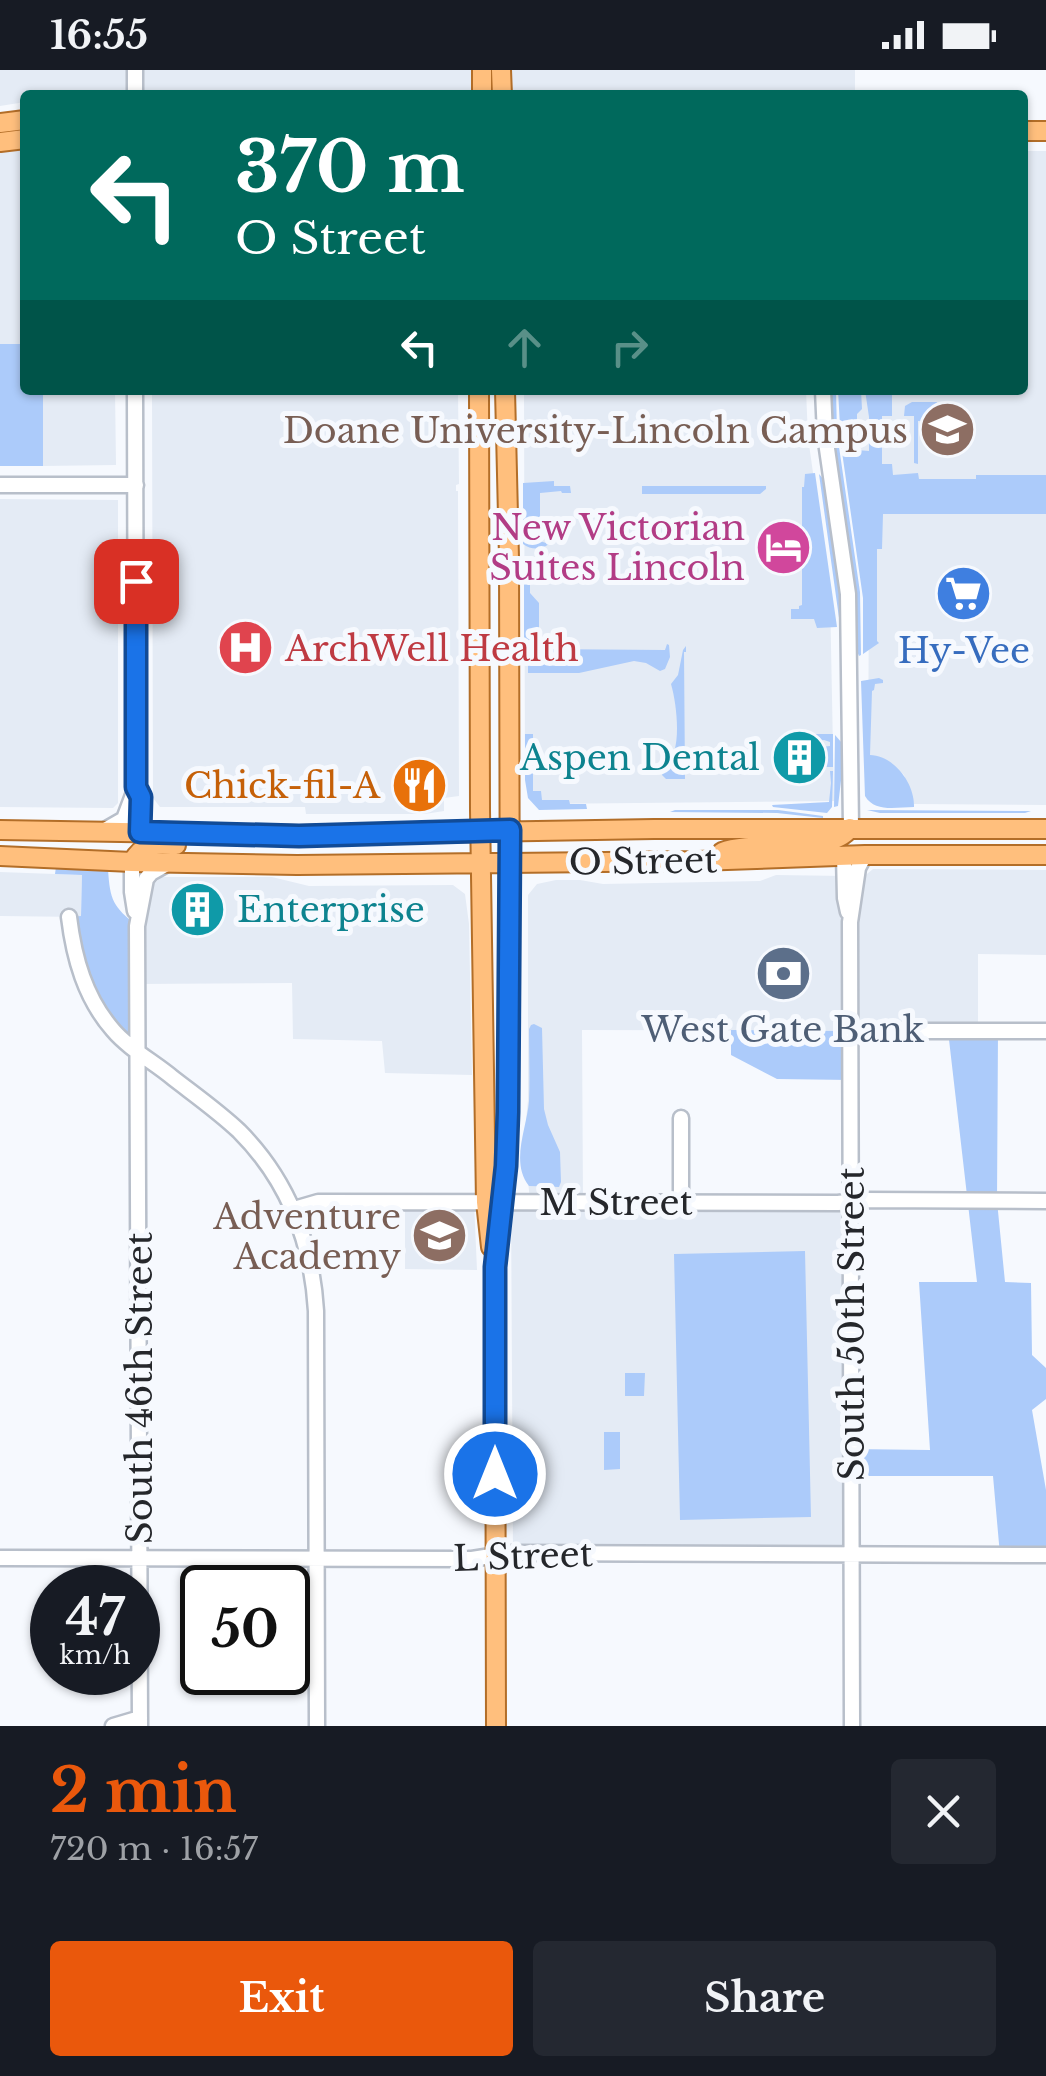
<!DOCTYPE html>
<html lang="en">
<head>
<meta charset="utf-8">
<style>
  :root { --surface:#171b24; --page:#242831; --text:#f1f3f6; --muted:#9ea1a6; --accent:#ea580c }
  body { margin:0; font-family:"Libre Baskerville",serif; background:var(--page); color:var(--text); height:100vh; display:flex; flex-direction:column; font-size:38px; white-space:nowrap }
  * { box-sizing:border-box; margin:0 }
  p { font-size:32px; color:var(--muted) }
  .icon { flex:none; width:55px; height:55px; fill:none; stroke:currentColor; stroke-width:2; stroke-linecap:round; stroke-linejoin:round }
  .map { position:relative; height:1656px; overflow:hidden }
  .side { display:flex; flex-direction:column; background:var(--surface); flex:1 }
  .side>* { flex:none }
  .banner { position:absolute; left:20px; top:20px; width:1008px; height:305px; border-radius:10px; box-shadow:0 2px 8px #0004; background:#00695c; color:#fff; overflow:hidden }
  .speed { position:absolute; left:30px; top:1495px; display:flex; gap:20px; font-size:50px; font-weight:700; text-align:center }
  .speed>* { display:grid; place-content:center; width:130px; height:130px; border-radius:50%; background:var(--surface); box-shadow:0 2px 8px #0004; line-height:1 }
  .speed small { font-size:25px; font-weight:400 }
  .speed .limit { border:5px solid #111; border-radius:15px; background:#fff; color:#111 }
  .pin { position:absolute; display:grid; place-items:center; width:85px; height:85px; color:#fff; margin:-42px; border-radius:20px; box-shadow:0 5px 15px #0006 }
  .me { position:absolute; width:110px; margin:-55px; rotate:0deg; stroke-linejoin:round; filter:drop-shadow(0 0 8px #0008) }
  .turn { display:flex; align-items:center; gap:35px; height:210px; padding:0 50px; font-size:45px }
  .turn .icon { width:130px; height:130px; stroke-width:2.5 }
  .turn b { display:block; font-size:70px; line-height:85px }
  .lanes { display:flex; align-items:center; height:95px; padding:0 50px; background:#0003; justify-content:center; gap:50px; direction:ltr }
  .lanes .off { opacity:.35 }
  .round { display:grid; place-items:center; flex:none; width:105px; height:105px; border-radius:10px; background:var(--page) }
  .headline { display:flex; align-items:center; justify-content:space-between; height:170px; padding:0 50px }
  h1 { font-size:60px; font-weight:700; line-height:75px; color:var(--accent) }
  .action { display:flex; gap:20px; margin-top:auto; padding:20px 50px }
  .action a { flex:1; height:115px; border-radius:10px; background:var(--accent); color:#fff; font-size:40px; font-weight:700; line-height:115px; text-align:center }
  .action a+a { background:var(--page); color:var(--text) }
  .status { display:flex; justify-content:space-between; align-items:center; height:70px; padding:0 50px; background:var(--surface); direction:ltr }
  .status svg { height:28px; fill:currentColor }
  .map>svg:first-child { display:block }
</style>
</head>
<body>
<div class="status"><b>16:55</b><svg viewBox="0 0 49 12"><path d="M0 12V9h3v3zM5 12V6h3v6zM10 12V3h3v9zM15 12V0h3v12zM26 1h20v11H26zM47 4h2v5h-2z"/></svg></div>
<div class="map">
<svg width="1046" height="1656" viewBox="0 0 1046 1656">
  <rect width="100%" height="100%" fill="#f6f9fe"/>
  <path fill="#e4ebf5" d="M0,0H855V25H626L535,20L25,25V32L0,36Z
    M25,79V274H0V82Z
    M1023,81H1046V735L914,734L904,705L899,700L894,696L868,690L869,523L848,320H1022Z
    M43,320H115L116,395L43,396Z
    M152,320H458L459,414L456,415V421H458L459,726L444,728V741L425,744H306L305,737H160L153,728Z
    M524,320H806L808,367L830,524L834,731L535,734L525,707Z
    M0,429L118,430V733L113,738L0,737Z
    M873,799L1046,800V885L978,884V961L582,960L583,1132L851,1131L852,1484L513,1483L511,1132L530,1131L524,1070L528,1030V825L537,814L556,810H580L603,814L760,811L776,805L845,806L856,813Z
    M0,802L82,805L81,847L0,846Z
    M162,807H272L309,816L453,815L465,824L469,854L472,1005L385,1003L382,971L293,969L292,913L137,914L142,823Z
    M405,1132H474L477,1200L405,1199Z"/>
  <path fill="#accbfa" d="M0,274H25V320H43V396H0Z
    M832,320H836L837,363L860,522L861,585L859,586L857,581L854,511L832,364Z
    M838,320H861L862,339L857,344V380L869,381V347L865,320H892V346H882V394H892L893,405L918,403L919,409H976V405H1046V444H883L882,479H877V571L879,573L863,584V528L841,375Z
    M912,332H937V338L941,340V350L918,351V394L914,393V346H904L905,336Z
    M815,403L837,557L817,558L814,549H791V539H799V536L802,535V417H804L805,404Z
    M819,404L824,410L841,525L842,552L840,555Z
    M554,411V416H570L571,423H562L561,421L540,423V471L549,474C541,480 531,480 523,474V413Z
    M642,416H766V419L760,424H642Z
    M524,508H530V523L539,533V579L665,580L667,574L669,575L670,587L665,599L660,601L646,593L634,591L579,603H528V590L537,587L524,585Z
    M686,576V582H684L685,709H666L662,705C666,698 672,690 674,682C680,664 676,631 671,614L678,605L683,580Z
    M879,608L883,610V613L875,614L874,620L872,621L870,685C893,685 915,713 914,737C897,737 875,743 865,726L861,611Z
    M525,664H533V721H541L542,730H569L570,734H586L587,739L539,740L528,728L525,710Z
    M814,664H833V697H821V677L830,676V672L824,670L814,672Z
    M835,665L842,673V702L838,736L834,737Z
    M830,701H833L832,737L827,743L773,737L772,735L829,732L831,713Z
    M675,740H778L823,746V748L777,743L670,742Z
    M867,740L1031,741L1025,743H880Z
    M56,797L108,799C110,831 113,836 137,856V980L96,936L69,847L81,846L82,805L55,804Z
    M534,954L542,958L544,1039L548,1055L560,1082L561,1112L559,1117L529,1116C510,1092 527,1058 529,1031C530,1008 529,983 529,959L531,955Z
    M731,960L850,961V1010L777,1009L731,985Z
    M948,961H998L997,1131L1005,1212L1031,1213L1032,1285L1046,1298V1329L1032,1340L1046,1420V1485H1000L993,1406H851V1379L930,1380L919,1212H977Z
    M805,1181L811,1447L680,1450L674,1184Z
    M625,1303H645L644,1326H625Z
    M604,1362H620V1399L604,1400Z"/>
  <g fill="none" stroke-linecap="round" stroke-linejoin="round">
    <defs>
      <path id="minor" d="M135,25V0
        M135,320L136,717L141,727V762
        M823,320L825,365L848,524L851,758
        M0,415H136
        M103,761L124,749L136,717
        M844,785L845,828L848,842
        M132,792V822L135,841
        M69,847C74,888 85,928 113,960C129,979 154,992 173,1008C195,1025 219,1042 239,1061C288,1110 312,1173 316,1241L317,1656
        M850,961H1046
        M681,1132V1048
        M294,1139L318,1132L838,1133L863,1130L1046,1131
        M0,1488L472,1489L510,1483L1046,1485
        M113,1656L140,1648
        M140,1656L137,856L146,809L151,803L167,794
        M852,1656L850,852L858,798L865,785"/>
      <path id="major" d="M501,0L502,25
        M482,25V0
        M0,53L25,50
        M1022,61H1046
        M0,72L25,69
        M479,320L480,740L486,1132L491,1177
        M0,760L299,765L654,759H1046
        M722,782C755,769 830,786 850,758
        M0,786L132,792L297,795L698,791L865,785H1046
        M132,792C144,772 154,774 176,775
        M496,1656L495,1197L506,1096L510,945L509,488L505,320"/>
    </defs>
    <use href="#minor" stroke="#b8bfca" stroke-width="19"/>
    <use href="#major" stroke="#b36e28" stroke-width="22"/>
    <use href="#minor" stroke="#fff" stroke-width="14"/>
    <use href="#major" stroke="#ffbf7d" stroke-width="18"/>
  </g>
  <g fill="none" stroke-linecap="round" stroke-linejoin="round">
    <defs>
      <path id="route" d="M136,511V717L141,727L140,762L299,766L510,760L508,1042L506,1096L495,1197V1404"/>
    </defs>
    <use href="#route" stroke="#114b97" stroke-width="25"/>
    <use href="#route" stroke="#1a73e8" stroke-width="18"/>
  </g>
  <defs>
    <symbol id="university-disc" viewBox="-11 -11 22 22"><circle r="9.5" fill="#8d6e63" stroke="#f6f9fe"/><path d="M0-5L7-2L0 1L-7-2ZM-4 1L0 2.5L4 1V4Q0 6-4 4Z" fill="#fff"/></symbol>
    <symbol id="hotel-disc" viewBox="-11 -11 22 22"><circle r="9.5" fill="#d1479c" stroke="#f6f9fe"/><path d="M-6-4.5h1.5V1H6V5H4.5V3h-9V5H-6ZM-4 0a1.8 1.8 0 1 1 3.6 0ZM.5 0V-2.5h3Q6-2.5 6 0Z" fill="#fff"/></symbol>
    <symbol id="supermarket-disc" viewBox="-11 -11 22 22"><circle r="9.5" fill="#3f7fe0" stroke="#f6f9fe"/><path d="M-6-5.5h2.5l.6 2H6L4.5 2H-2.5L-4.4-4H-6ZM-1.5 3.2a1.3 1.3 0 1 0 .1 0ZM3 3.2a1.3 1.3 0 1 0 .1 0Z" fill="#fff"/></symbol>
    <symbol id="hospital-disc" viewBox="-11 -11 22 22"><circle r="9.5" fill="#e0444e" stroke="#f6f9fe"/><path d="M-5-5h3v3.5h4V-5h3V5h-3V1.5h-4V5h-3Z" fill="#fff"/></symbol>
    <symbol id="building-disc" viewBox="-11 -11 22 22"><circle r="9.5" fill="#0f9aa8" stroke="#f6f9fe"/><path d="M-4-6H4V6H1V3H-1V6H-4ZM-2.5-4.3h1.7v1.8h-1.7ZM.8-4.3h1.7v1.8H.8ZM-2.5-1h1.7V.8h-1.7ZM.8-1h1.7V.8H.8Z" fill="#fff"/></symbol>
    <symbol id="restaurant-disc" viewBox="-11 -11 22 22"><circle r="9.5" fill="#e8710a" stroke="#f6f9fe"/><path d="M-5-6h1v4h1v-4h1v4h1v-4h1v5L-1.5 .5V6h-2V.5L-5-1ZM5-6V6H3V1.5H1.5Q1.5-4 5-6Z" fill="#fff"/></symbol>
    <symbol id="bank-disc" viewBox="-11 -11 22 22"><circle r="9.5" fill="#5c6f8a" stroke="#f6f9fe"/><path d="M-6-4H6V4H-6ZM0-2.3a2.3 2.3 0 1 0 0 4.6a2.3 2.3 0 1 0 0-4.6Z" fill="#fff"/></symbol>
    <symbol id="school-disc" viewBox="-11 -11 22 22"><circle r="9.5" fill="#8d6e63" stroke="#f6f9fe"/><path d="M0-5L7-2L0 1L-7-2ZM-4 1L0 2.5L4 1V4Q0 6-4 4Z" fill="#fff"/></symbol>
  </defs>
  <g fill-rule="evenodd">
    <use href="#university-disc" x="916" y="328" width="63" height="63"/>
    <use href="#hotel-disc" x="752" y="446" width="63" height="63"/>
    <use href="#supermarket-disc" x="932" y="492" width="63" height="63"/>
    <use href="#hospital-disc" x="214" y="546" width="63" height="63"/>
    <use href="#building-disc" x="768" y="656" width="63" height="63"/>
    <use href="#restaurant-disc" x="388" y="684" width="63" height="63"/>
    <use href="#building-disc" x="166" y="808" width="63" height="63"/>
    <use href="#bank-disc" x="752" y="872" width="63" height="63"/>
    <use href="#school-disc" x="408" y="1134" width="63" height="63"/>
  </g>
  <g text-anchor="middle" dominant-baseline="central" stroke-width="10" stroke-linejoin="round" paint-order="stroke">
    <g font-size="35" fill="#785e54" stroke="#f6f9fe" text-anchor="end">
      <text x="908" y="360">Doane University-Lincoln Campus</text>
      <text x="401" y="1146">Adventure<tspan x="401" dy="40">Academy</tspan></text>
    </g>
    <g font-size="35" fill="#b23c85" stroke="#f6f9fe" text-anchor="end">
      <text x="745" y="457">New Victorian<tspan x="745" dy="40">Suites Lincoln</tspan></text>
    </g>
    <g font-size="35" fill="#be3a42" stroke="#f6f9fe" text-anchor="start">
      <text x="285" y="578">ArchWell Health</text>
    </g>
    <g font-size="35" fill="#366cbe" stroke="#f6f9fe">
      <text x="964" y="580">Hy-Vee</text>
    </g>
    <g font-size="35" fill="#0d838f" stroke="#f6f9fe" text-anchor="end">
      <text x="760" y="687">Aspen Dental</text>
      <text x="237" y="839" text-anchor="start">Enterprise</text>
    </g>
    <g font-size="35" fill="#c56008" stroke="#f6f9fe" text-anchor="end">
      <text x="380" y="715">Chick-fil-A</text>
    </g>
    <g font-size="35" fill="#25272b" stroke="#f6f9fe">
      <text transform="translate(643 791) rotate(-1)">O Street</text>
      <text x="616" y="1132">M Street</text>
      <text transform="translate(851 1254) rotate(-90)">South 50th Street</text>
      <text transform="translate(139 1318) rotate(-90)">South 46th Street</text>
      <text transform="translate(523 1486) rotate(-2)">L Street</text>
    </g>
    <g font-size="35" fill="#4e5e75" stroke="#f6f9fe">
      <text x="783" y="959">West Gate Bank</text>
    </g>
  </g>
</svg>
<div class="speed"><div>47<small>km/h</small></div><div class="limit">50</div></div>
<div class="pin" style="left:136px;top:511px;background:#d93025"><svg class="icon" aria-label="arrive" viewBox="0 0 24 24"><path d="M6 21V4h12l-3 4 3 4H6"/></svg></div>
<svg class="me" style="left:495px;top:1404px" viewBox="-20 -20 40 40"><circle r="17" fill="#1a73e8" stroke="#fff" stroke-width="3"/><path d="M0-11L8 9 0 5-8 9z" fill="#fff"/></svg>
<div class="banner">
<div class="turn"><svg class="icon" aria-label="left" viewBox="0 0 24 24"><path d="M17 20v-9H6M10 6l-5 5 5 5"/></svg><div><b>370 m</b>O Street</div></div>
<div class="lanes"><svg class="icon" aria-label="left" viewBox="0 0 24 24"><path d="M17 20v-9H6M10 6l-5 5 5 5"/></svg><svg class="icon off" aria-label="ahead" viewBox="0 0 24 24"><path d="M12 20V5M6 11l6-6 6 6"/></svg><svg class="icon off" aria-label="right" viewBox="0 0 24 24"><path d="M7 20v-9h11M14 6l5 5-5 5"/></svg></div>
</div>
</div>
<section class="side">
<div class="headline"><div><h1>2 min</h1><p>720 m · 16:57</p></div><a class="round"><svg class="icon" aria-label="close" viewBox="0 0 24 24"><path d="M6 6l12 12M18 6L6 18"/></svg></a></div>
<div class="action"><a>Exit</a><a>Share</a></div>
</section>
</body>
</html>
